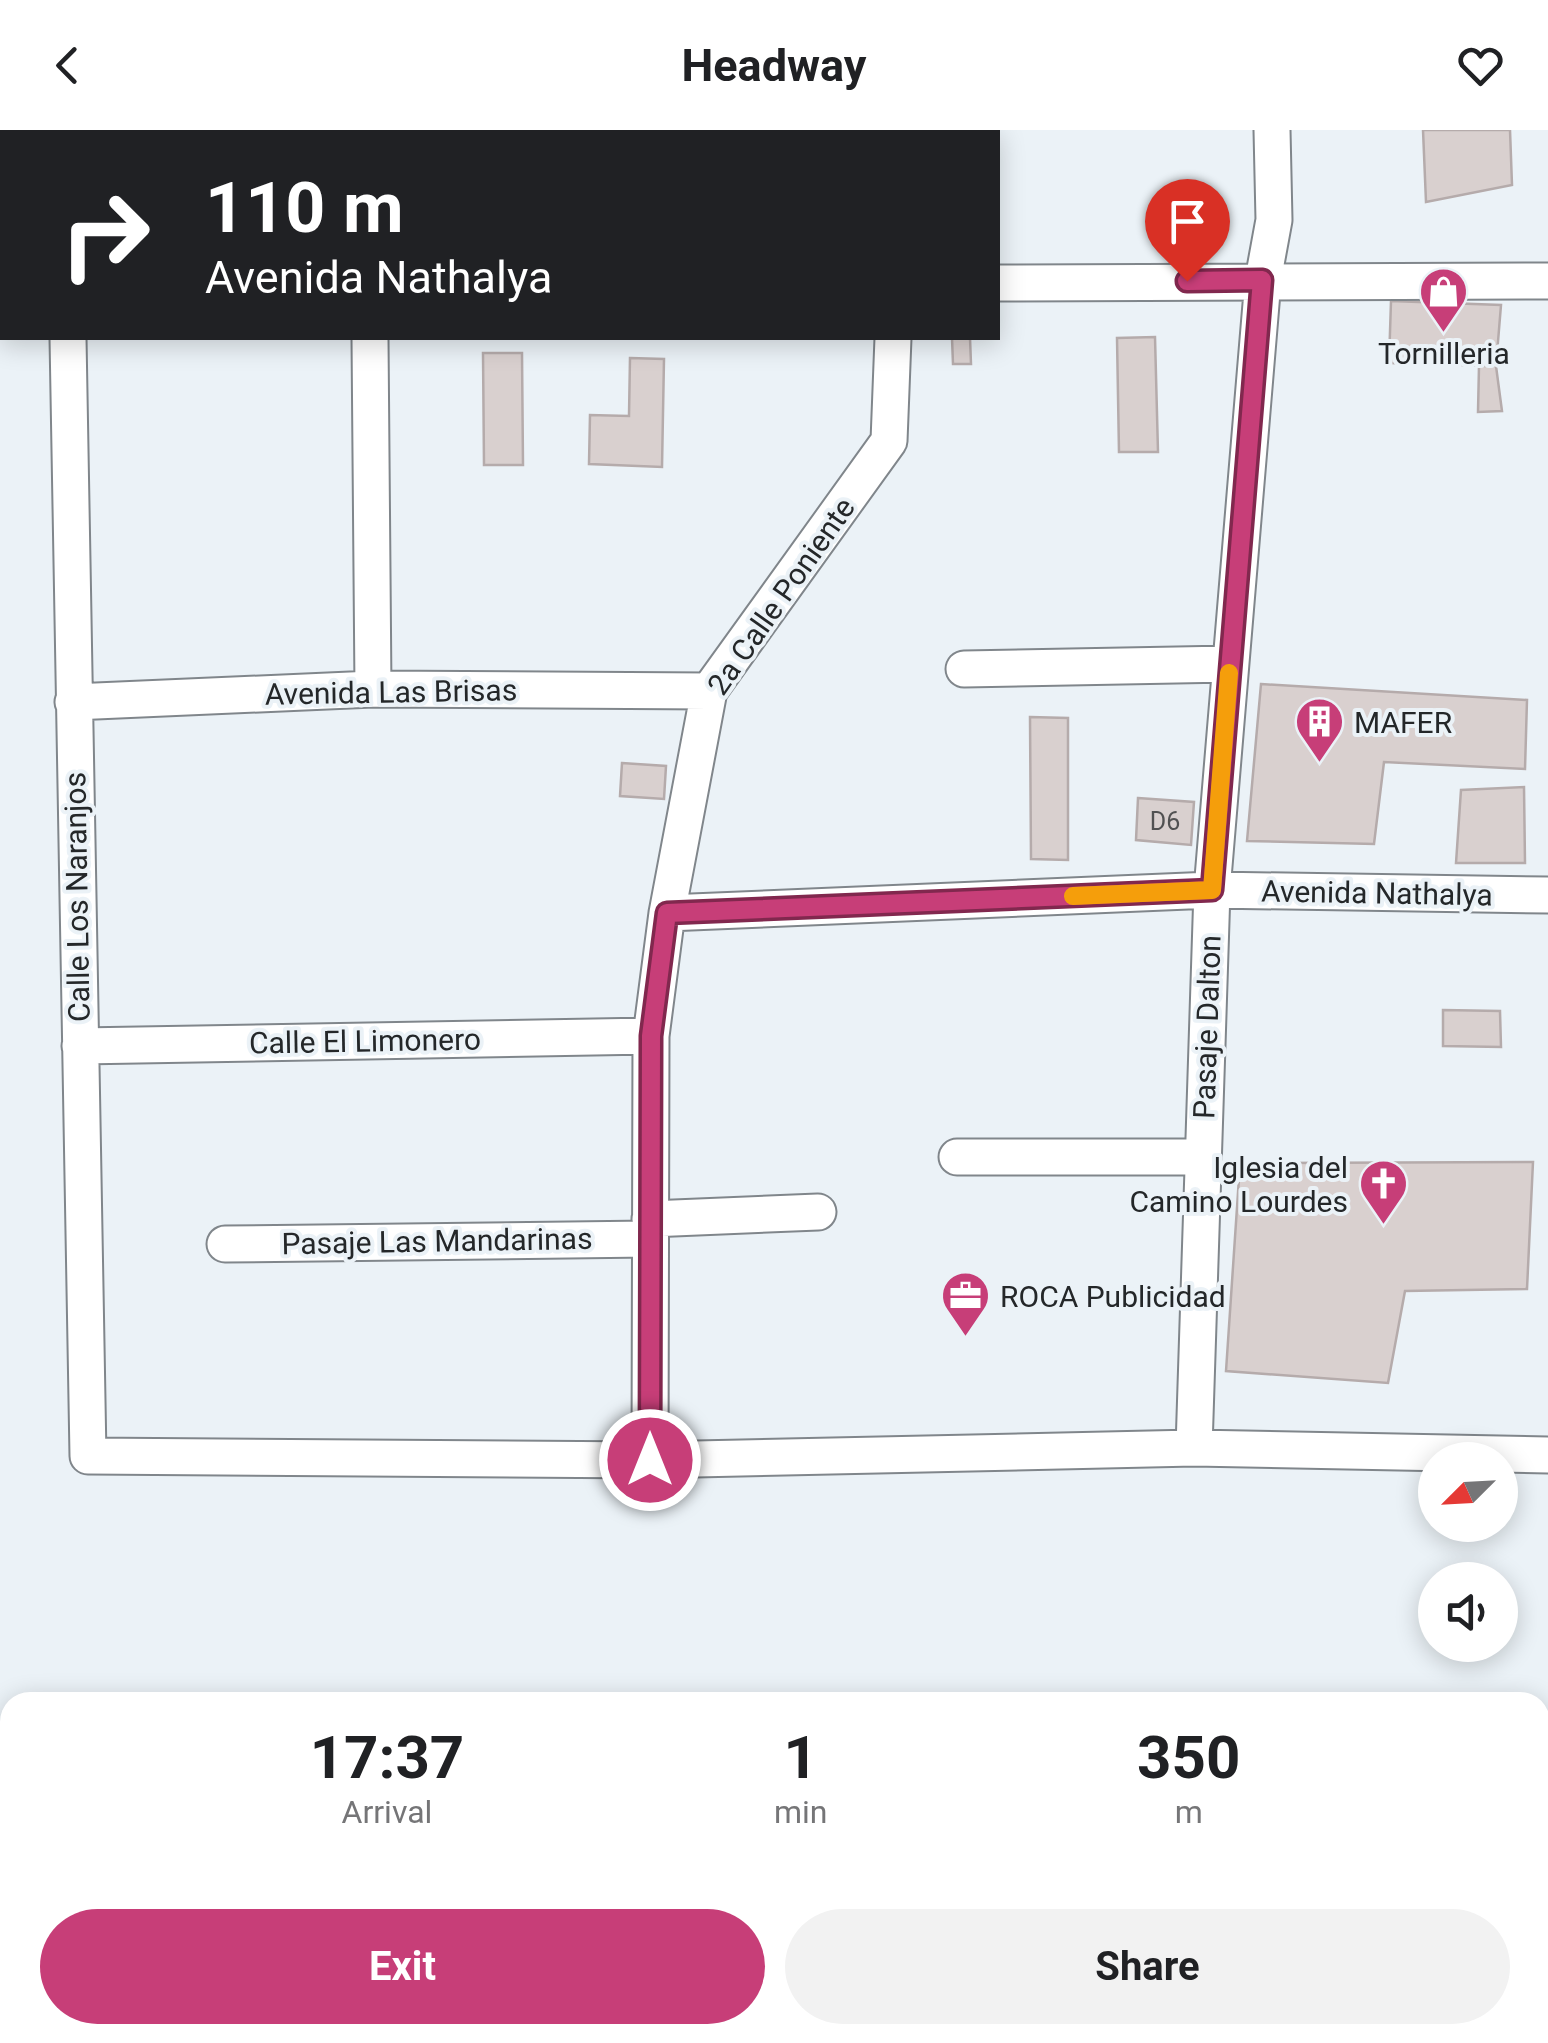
<!DOCTYPE html>
<html lang="en">
<head>
<meta charset="utf-8">
<style>
  :root { --surface:#fff; --page:#f2f2f2; --text:#202124; --muted:#757577; --accent:#c73e78 }
  body { margin:0; font-family:Roboto,sans-serif; background:var(--page); color:var(--text); height:100vh; display:flex; flex-direction:column; font-size:38px; white-space:nowrap }
  * { box-sizing:border-box; margin:0 }
  p { font-size:32px; color:var(--muted) }
  .icon { flex:none; width:55px; height:55px; fill:none; stroke:currentColor; stroke-width:2; stroke-linecap:round; stroke-linejoin:round }
  .map { position:relative; flex:1; overflow:hidden }
  .details { position:absolute; left:0px; top:1562px; width:1550px; height:352px; display:flex; flex-direction:column; background:var(--surface); border-radius:30px 30px 0 0; box-shadow:0 5px 25px #0003 }
  .details>* { flex:none }
  .guide { position:absolute; left:0px; top:0px; width:1000px; height:210px; box-shadow:0 5px 25px #0003; background:#202124; color:#fff; overflow:hidden }
  .needle { width:65px; rotate:246deg }
  .fabs { position:absolute; left:1418px; top:1312px; display:grid; gap:20px }
  .fabs a { display:grid; place-items:center; width:100px; height:100px; border-radius:50%; background:var(--surface); box-shadow:0 5px 25px #0003; font-size:50px }
  .pin { position:absolute; display:grid; place-items:center; width:85px; height:85px; color:#fff; margin:-102px -42px; border-radius:50% 50% 50% 0; rotate:-45deg; box-shadow:0 0 10px #0007 }
  .pin .icon { rotate:45deg }
  .me { position:absolute; width:110px; margin:-55px; rotate:0deg; stroke-linejoin:round; filter:drop-shadow(0 0 8px #0008) }
  .turn { display:flex; align-items:center; gap:35px; height:210px; padding:0 40px; font-size:45px }
  .turn .icon { width:130px; height:130px; stroke-width:2.5 }
  .turn b { display:block; font-size:70px; line-height:85px }
  .eta { display:flex; justify-content:space-evenly; align-items:center; height:170px; text-align:center }
  .eta b { font-size:60px; font-weight:700; line-height:70px }
  .primary-button { display:flex; gap:20px; margin-top:auto; padding:20px 40px }
  .primary-button a { flex:1; height:115px; border-radius:60px; background:var(--accent); color:#fff; font-size:40px; font-weight:700; line-height:115px; text-align:center }
  .primary-button a+a { background:var(--page); color:var(--text) }
  header { display:flex; justify-content:space-between; align-items:center; height:130px; padding:0 40px; background:var(--surface); font-size:45px; font-weight:700 }
  .map>svg:first-child { display:block }
</style>
</head>
<body>
<header><svg class="icon" aria-label="back" viewBox="0 0 24 24"><path d="M15 5l-7 7 7 7"/></svg>Headway<svg class="icon" aria-label="heart" viewBox="0 0 24 24"><path d="M12 20l-8-8c-3-5 5-10 8-4 3-6 11-1 8 4z"/></svg></header>
<div class="map">
<svg width="1548" height="1913" viewBox="0 0 1548 1913">
  <rect width="100%" height="100%" fill="#ebf2f7"/>
  <path fill="#d9d0cf" stroke="#b5abab" stroke-width="2.5" d="M1423,0H1510L1512,55L1426,72Z
    M1391,171L1501,175L1496,236L1389,233Z
    M1155,207L1158,322H1119L1117,208Z
    M952,208H970L971,234H953Z
    M483,223H522L523,335H484Z
    M630,228L664,229L662,337L589,334L590,285L629,286Z
    M1479,236H1496L1502,281L1478,282Z
    M1261,554L1527,570L1525,639L1384,632L1374,714L1247,711Z
    M1030,587L1068,588V730L1031,729Z
    M622,633L666,636L664,669L620,666Z
    M1524,657L1525,733H1456L1461,660Z
    M1138,668L1194,672L1191,715L1136,710Z
    M1443,880L1500,881L1501,917L1443,916Z
    M1533,1032L1527,1159L1405,1161L1388,1253L1226,1241L1240,1033Z"/>
  <g fill="none" stroke-linecap="round" stroke-linejoin="round">
    <defs>
      <path id="minor" d="M365,0V2
        M586,2V0
        M896,2V0
        M998,153L1548,151
        M0,171H2
        M68,208L88,1326L650,1330L1194,1318L1548,1325
        M370,208L373,559
        M964,539L1230,534
        M73,572L373,559L709,561
        M667,783L1212,760L1548,765
        M80,916L651,906
        M957,1027H1202
        M650,1089L818,1082
        M225,1114L649,1109
        M1194,1318L1212,760L1263,150L1274,90L1272,0
        M650,1330L651,906L667,783L709,561L889,311L893,208"/>
    </defs>
    <use href="#minor" stroke="#80868b" stroke-width="39"/>
    <use href="#minor" stroke="#fff" stroke-width="35"/>
  </g>
  <g fill="none" stroke-linecap="round" stroke-linejoin="round">
    <defs>
      <path id="route" d="M650,1330L651,906L667,783L1212,760L1262,150L1187,151"/>
    </defs>
    <use href="#route" stroke="#81284e" stroke-width="25"/>
    <use href="#route" stroke="#c73e78" stroke-width="18"/>
    <path stroke="#f59e0b" stroke-width="18" d="M1073,766L1212,760L1229,543"/>
  </g>
  <defs>
    <symbol id="shop-pin" viewBox="-11 -11 22 30"><path d="M0 17L-7.5 6A9.5 9.5 0 1 1 7.5 6Z" fill="#c73e78" stroke="#ebf2f7"/><path d="M-5-2.5h2.3a2.7 3.5 0 0 1 5.4 0H5L5.5 6h-11ZM-1.5-2.5h3a1.5 2.3 0 0 0-3 0Z" fill="#fff"/></symbol>
    <symbol id="building-pin" viewBox="-11 -11 22 30"><path d="M0 17L-7.5 6A9.5 9.5 0 1 1 7.5 6Z" fill="#c73e78" stroke="#ebf2f7"/><path d="M-4-6H4V6H1V3H-1V6H-4ZM-2.5-4.3h1.7v1.8h-1.7ZM.8-4.3h1.7v1.8H.8ZM-2.5-1h1.7V.8h-1.7ZM.8-1h1.7V.8H.8Z" fill="#fff"/></symbol>
    <symbol id="church-pin" viewBox="-11 -11 22 30"><path d="M0 17L-7.5 6A9.5 9.5 0 1 1 7.5 6Z" fill="#c73e78" stroke="#ebf2f7"/><path d="M-1.2-6h2.4v3.5h3.3v2.4h-3.3V6h-2.4V-.1h-3.3v-2.4h3.3Z" fill="#fff"/></symbol>
    <symbol id="office-pin" viewBox="-11 -11 22 30"><path d="M0 17L-7.5 6A9.5 9.5 0 1 1 7.5 6Z" fill="#c73e78" stroke="#ebf2f7"/><path d="M-6-3h4V-5.5h4V-3h4V5H-6ZM-1-4.5V-3h2v-1.5ZM-6 0V1H6V0Z" fill="#fff"/></symbol>
  </defs>
  <g fill-rule="evenodd">
    <use href="#shop-pin" x="1416" y="134" width="55" height="75"/>
    <use href="#building-pin" x="1292" y="564" width="55" height="75"/>
    <use href="#church-pin" x="1356" y="1026" width="55" height="75"/>
    <use href="#office-pin" x="938" y="1138" width="55" height="75"/>
  </g>
  <g text-anchor="middle" dominant-baseline="central" stroke-width="8" stroke-linejoin="round" paint-order="stroke">
    <g font-size="25" fill="#515152">
      <text x="1165" y="691">D6</text>
    </g>
    <g font-size="30" fill="#242729" stroke="#ebf2f7" text-anchor="start">
      <text x="1444" y="223" text-anchor="middle">Tornilleria</text>
      <text x="1354" y="592">MAFER</text>
      <text x="1348" y="1037" text-anchor="end">Iglesia del<tspan x="1348" dy="34">Camino Lourdes</tspan></text>
      <text x="1000" y="1166">ROCA Publicidad</text>
    </g>
    <g font-size="30" fill="#242729" stroke="#ebf2f7">
      <text transform="translate(781 466) rotate(-55)">2a Calle Poniente</text>
      <text transform="translate(391 562) rotate(-1)">Avenida Las Brisas</text>
      <text transform="translate(1377 763) rotate(1)">Avenida Nathalya</text>
      <text transform="translate(77 767) rotate(-91)">Calle Los Naranjos</text>
      <text transform="translate(1207 897) rotate(-88)">Pasaje Dalton</text>
      <text transform="translate(365 911) rotate(-1)">Calle El Limonero</text>
      <text transform="translate(437 1111) rotate(-1)">Pasaje Las Mandarinas</text>
    </g>
  </g>
</svg>
<div class="fabs">
<a><svg class="needle" viewBox="-14 -14 28 28"><path d="M0-13l5 13h-10z" fill="#e53935"/><path d="M0 13l5-13h-10z" fill="#757577"/></svg></a>
<a><svg class="icon" aria-label="sound" viewBox="0 0 24 24"><path d="M4 9h4l5-4v14l-5-4H4zM17 9q2 3 0 6"/></svg></a>
</div>
<div class="pin" style="left:1187px;top:151px;background:#d93025"><svg class="icon" aria-label="arrive" viewBox="0 0 24 24"><path d="M6 21V4h12l-3 4 3 4H6"/></svg></div>
<svg class="me" style="left:650px;top:1330px" viewBox="-20 -20 40 40"><circle r="17" fill="#c73e78" stroke="#fff" stroke-width="3"/><path d="M0-11L8 9 0 5-8 9z" fill="#fff"/></svg>
<div class="guide">
<div class="turn"><svg class="icon" aria-label="right" viewBox="0 0 24 24"><path d="M7 20v-9h11M14 6l5 5-5 5"/></svg><div><b>110 m</b>Avenida Nathalya</div></div>
</div>
<section class="details">
<div class="eta">
<div><b>17:37</b><p>Arrival</p></div>
<div><b>1</b><p>min</p></div>
<div><b>350</b><p>m</p></div>
</div>
<div class="primary-button"><a>Exit</a><a>Share</a></div>
</section>
</div>
</body>
</html>
